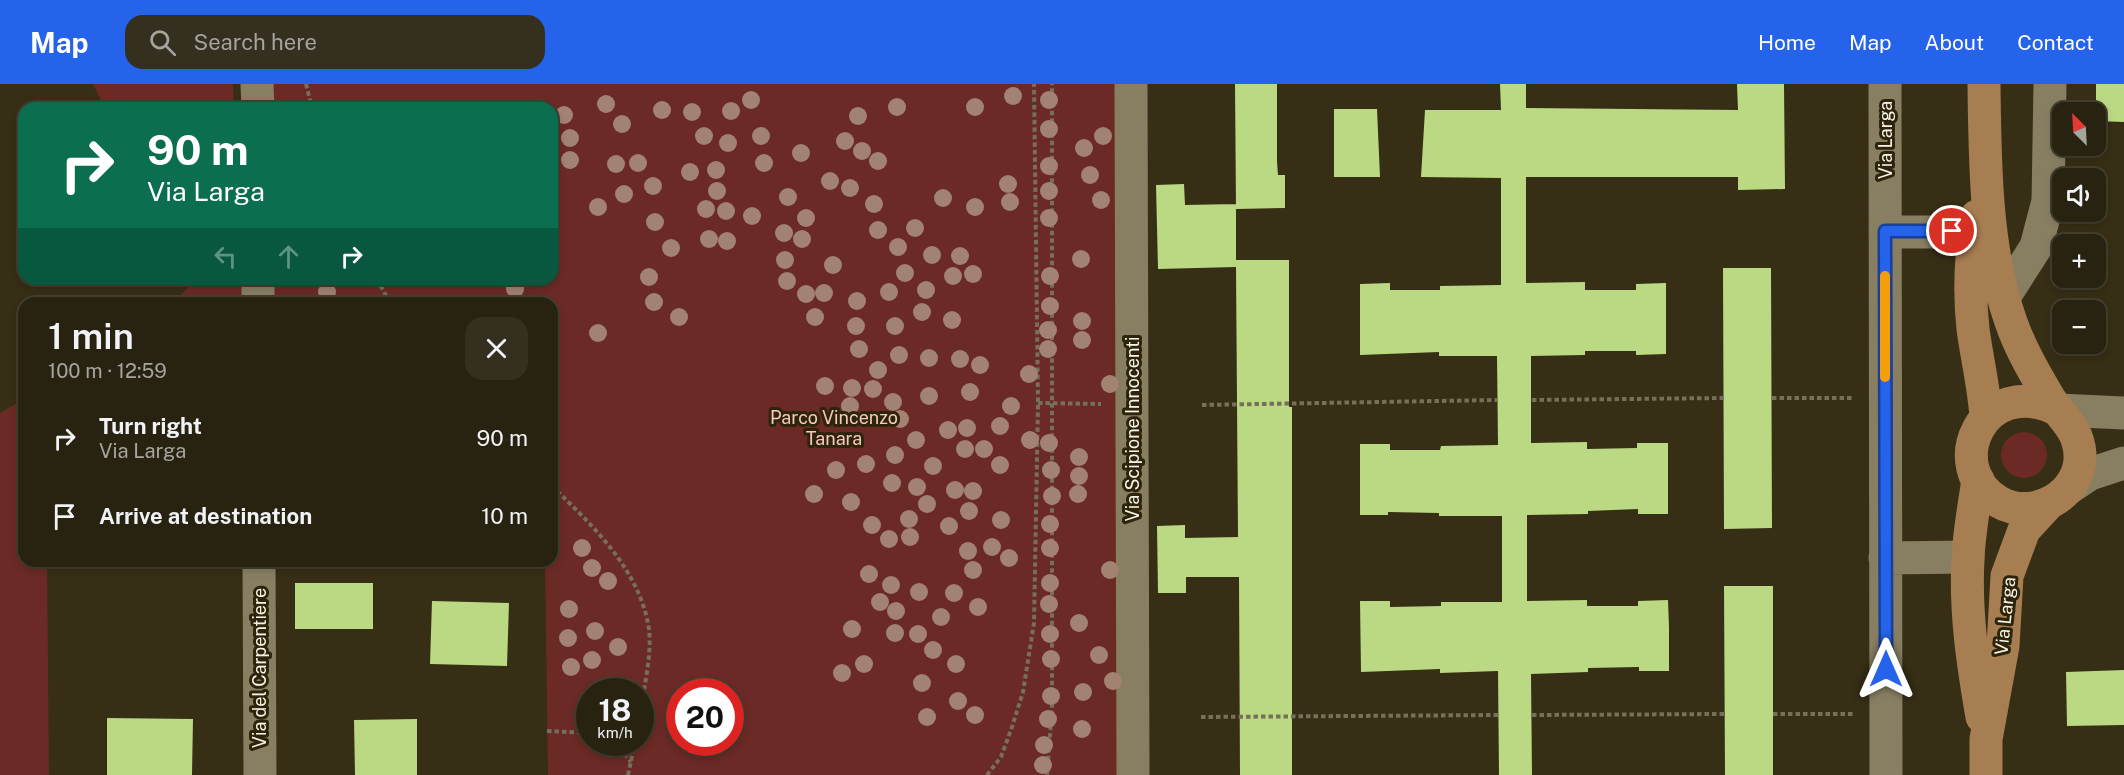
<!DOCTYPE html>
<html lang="en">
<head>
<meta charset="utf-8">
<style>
  :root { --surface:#282210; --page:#342f1e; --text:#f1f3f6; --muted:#a5a49f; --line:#443f30; --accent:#2563eb }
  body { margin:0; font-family:"Public Sans",sans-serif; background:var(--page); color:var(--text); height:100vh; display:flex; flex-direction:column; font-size:22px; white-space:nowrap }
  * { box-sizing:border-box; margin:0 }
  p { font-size:20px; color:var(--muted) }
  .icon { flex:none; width:33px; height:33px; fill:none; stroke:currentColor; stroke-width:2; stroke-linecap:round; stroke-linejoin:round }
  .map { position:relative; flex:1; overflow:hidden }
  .drawer { position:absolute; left:18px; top:213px; width:540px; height:270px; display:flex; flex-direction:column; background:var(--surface); border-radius:18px; box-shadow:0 3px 9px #0003,0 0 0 2px var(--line) }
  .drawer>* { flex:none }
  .banner { position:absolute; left:18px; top:18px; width:540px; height:183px; border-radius:18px; box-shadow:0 3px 9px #0003,0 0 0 2px var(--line); background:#0b6e4f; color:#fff; overflow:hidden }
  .needle { width:39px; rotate:336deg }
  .buttons { position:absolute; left:2052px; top:18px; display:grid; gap:12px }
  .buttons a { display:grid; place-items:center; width:54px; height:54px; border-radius:12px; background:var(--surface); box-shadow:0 3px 9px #0003,0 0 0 2px var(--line); font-size:30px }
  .speed { position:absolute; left:576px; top:594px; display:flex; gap:12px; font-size:30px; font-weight:700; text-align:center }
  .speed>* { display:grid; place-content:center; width:78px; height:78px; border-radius:50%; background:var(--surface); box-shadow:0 3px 9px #0003,0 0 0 2px var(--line); line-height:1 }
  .speed small { font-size:15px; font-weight:400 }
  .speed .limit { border:9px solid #d22; background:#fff; color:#111 }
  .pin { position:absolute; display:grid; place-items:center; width:51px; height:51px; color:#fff; margin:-26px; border:3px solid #fff; border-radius:50%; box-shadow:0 2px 6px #0007 }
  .me { position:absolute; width:66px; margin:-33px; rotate:0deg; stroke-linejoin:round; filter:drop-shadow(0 0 4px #0008) }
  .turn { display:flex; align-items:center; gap:21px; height:126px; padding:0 30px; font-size:27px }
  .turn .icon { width:78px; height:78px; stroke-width:2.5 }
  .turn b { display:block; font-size:42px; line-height:51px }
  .lanes { display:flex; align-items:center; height:57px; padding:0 30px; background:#0003; justify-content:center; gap:30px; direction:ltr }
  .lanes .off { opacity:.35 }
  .round { display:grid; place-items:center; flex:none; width:63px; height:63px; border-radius:18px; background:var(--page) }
  .summary { display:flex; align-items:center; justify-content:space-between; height:102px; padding:0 30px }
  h1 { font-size:36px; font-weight:600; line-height:45px }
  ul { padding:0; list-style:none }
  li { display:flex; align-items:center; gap:18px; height:78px; padding:0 30px }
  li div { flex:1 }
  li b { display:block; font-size:22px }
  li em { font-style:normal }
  header { display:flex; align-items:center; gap:36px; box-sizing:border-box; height:84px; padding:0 30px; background:var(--accent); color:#fff }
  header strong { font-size:28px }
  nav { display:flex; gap:33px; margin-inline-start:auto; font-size:21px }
  .search { width:420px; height:54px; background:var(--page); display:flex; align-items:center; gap:15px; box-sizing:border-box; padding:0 21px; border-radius:18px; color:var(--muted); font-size:22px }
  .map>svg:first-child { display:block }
</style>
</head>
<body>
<header>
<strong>Map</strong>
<div class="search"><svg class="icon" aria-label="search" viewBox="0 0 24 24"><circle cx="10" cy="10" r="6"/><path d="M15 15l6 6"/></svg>Search here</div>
<nav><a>Home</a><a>Map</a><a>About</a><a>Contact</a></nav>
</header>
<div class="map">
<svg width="2124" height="691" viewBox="0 0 2124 691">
  <rect width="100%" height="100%" fill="#362e15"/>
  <path fill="#6b2a25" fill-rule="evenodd" d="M93,0H233L234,24H105Z
    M271,0H1115L1117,691H548L545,478L502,477H552V219H272V195H552V24H270ZM590,608H640V658H590ZM680,608H730V658H680Z
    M197,195H243V219H172Z
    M24,315V477H47L49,691H0V329Z
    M2001 371a23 23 0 1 1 46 0a23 23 0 1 1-46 0Z"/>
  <path fill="#bad982" d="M1235,0H1277V78L1278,91H1285V124L1236,125Z
    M1500,0H1526V24L1738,26L1737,0H1784L1785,105L1738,106V93H1526V199L1585,198V206H1636V200L1666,199V270L1636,271V267H1585V271L1531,272V359L1587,358V365L1637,364V359H1668V430H1638V425L1588,427V430L1527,431V517L1587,516V522H1638V517L1668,516L1669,543V587H1639V583L1588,584V588L1531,590L1532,691H1499L1498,587L1440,589V585L1361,588L1360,517H1390V523L1441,522V518H1502V432H1439V429L1388,428V431H1360V360H1390V366H1440L1441,362L1498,361L1497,272H1439V268L1360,271V200L1390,199V206H1440V202L1501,201V94L1421,93L1425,26H1501Z
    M2096,0H2124V38L2096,37Z
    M1334,25H1377L1380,93H1334Z
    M1184,100L1185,121L1236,120V176H1289V323H1292V691H1240L1239,493H1186V509H1158L1157,442L1185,441V454L1238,453L1236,183L1158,185L1156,101Z
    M1723,184H1771L1772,444L1724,445Z
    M295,499H373V545H295Z
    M1724,502H1773V691H1725Z
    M432,517L509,519L507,582L430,580Z
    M2124,586V641L2067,642L2066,588Z
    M107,634L193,635L192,691H107Z
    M417,635V691H355L354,636Z"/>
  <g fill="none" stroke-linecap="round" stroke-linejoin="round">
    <path stroke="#766f5a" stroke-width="4" stroke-dasharray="4.5 3" stroke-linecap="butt" d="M306,0L312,24
      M377,195L390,219
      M1772,314H1852
      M1532,316L1724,314
      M1038,319L1101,320
      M1202,321L1497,316
      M552,402C593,442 640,486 649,545C652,570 644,604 640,628
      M1773,630H1853
      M1532,631L1724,630
      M1201,633L1499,631
      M547,647L590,649
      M615,658L631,678
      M628,691L635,658
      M987,691L1001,673L1012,643L1023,608L1034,539L1038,319L1034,0
      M1047,691L1052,625V0"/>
    <path stroke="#887f63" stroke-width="33" d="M257,0L258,24
      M1131,0L1133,691
      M1885,0L1886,691
      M1885,148H1976
      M258,195V219
      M2004,213L2036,163L2048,117L2050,0
      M2058,326L2124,329
      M2069,404L2090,390L2124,379
      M1885,474L1968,473
      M259,477L260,691"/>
    <path stroke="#a77d52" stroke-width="33" d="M1984,0C1985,77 1985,165 2011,238C2020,264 2034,288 2048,312C2060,333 2078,342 2080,370C2082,410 2034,438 1999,418C1940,384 1983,288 2058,326
      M1977,132C1971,168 1969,209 1973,245C1977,275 1984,303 1986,333
      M1978,396C1974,422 1969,449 1968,475C1965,528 1973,581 1982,633
      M1986,691V655L2003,562L2007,492L2024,446L2048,420"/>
  </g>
  <g fill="#a18273">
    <circle cx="1013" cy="12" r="9"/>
    <circle cx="751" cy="16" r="9"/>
    <circle cx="1049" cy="16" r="9"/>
    <circle cx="606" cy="20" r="9"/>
    <circle cx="897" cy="23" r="9"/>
    <circle cx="975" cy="23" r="9"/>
    <circle cx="662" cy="26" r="9"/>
    <circle cx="731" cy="27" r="9"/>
    <circle cx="692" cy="28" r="9"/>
    <circle cx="564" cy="31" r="9"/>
    <circle cx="858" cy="32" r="9"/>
    <circle cx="622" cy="40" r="9"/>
    <circle cx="1049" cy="45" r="9"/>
    <circle cx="704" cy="52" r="9"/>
    <circle cx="761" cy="52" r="9"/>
    <circle cx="1103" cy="52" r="9"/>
    <circle cx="570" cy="54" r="9"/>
    <circle cx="845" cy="57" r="9"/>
    <circle cx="728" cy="59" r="9"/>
    <circle cx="1084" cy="64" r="9"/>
    <circle cx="862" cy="67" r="9"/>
    <circle cx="801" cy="69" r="9"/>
    <circle cx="570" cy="76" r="9"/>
    <circle cx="878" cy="77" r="9"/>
    <circle cx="638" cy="79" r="9"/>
    <circle cx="764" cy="79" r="9"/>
    <circle cx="616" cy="80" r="9"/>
    <circle cx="1049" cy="82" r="9"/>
    <circle cx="716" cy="86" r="9"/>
    <circle cx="690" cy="88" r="9"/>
    <circle cx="1090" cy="91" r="9"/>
    <circle cx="830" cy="97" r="9"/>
    <circle cx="1008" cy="100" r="9"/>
    <circle cx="653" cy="102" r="9"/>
    <circle cx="850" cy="104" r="9"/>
    <circle cx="717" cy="107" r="9"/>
    <circle cx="1049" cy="107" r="9"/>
    <circle cx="624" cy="110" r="9"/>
    <circle cx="788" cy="113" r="9"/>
    <circle cx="943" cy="114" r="9"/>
    <circle cx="1101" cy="116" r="9"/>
    <circle cx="1010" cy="118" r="9"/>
    <circle cx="874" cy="120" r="9"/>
    <circle cx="598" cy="123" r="9"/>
    <circle cx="975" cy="123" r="9"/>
    <circle cx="706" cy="125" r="9"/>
    <circle cx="726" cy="127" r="9"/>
    <circle cx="752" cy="132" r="9"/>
    <circle cx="806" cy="134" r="9"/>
    <circle cx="1049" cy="134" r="9"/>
    <circle cx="655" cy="138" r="9"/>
    <circle cx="915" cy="144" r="9"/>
    <circle cx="878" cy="146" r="9"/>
    <circle cx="784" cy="149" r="9"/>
    <circle cx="709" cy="155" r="9"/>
    <circle cx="802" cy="155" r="9"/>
    <circle cx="727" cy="157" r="9"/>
    <circle cx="898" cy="163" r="9"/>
    <circle cx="671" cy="164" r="9"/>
    <circle cx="932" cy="171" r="9"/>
    <circle cx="960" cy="172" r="9"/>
    <circle cx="1081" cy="175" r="9"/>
    <circle cx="785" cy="176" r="9"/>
    <circle cx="833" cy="181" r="9"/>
    <circle cx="905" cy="189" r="9"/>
    <circle cx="973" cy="190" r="9"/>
    <circle cx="953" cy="192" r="9"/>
    <circle cx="1050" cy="192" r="9"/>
    <circle cx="649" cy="193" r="9"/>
    <circle cx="787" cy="197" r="9"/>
    <circle cx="515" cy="205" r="9"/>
    <circle cx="926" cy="206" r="9"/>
    <circle cx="327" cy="208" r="9"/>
    <circle cx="889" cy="208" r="9"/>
    <circle cx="824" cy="209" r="9"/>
    <circle cx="806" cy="210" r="9"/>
    <circle cx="857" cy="217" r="9"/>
    <circle cx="654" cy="218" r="9"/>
    <circle cx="1050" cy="222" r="9"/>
    <circle cx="922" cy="228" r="9"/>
    <circle cx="679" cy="233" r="9"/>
    <circle cx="815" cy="233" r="9"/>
    <circle cx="952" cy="236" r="9"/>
    <circle cx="1082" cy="237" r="9"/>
    <circle cx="856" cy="242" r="9"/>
    <circle cx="895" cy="242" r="9"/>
    <circle cx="1048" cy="246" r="9"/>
    <circle cx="598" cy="249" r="9"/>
    <circle cx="1082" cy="256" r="9"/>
    <circle cx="859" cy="265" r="9"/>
    <circle cx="1048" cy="265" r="9"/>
    <circle cx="899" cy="271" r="9"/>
    <circle cx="929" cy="274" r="9"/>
    <circle cx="960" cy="275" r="9"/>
    <circle cx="980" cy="281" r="9"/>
    <circle cx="878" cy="286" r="9"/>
    <circle cx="1029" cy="290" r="9"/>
    <circle cx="1110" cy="300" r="9"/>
    <circle cx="825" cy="302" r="9"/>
    <circle cx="852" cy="304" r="9"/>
    <circle cx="873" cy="305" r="9"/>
    <circle cx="970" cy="308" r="9"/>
    <circle cx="929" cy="312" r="9"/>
    <circle cx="893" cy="318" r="9"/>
    <circle cx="850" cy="322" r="9"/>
    <circle cx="1011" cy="322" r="9"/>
    <circle cx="900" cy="335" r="9"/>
    <circle cx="1000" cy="342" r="9"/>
    <circle cx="967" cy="344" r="9"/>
    <circle cx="948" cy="346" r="9"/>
    <circle cx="916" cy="356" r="9"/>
    <circle cx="1030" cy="356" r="9"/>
    <circle cx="1049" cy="359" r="9"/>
    <circle cx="965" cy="365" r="9"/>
    <circle cx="984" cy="365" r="9"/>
    <circle cx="895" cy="371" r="9"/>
    <circle cx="1079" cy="373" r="9"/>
    <circle cx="866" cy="380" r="9"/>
    <circle cx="1000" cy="381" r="9"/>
    <circle cx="933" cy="382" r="9"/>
    <circle cx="836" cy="386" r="9"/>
    <circle cx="1051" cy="386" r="9"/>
    <circle cx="1079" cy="392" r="9"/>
    <circle cx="892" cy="399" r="9"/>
    <circle cx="917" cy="403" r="9"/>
    <circle cx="955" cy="406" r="9"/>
    <circle cx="973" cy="407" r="9"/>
    <circle cx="814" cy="410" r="9"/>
    <circle cx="1078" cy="410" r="9"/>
    <circle cx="1052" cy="412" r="9"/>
    <circle cx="851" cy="418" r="9"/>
    <circle cx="927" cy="420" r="9"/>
    <circle cx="969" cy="427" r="9"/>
    <circle cx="909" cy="435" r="9"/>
    <circle cx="1001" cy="436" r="9"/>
    <circle cx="1050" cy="440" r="9"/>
    <circle cx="872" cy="441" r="9"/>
    <circle cx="949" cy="442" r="9"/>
    <circle cx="910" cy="453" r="9"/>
    <circle cx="889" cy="455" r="9"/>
    <circle cx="992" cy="463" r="9"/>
    <circle cx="582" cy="464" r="9"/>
    <circle cx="1050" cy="464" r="9"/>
    <circle cx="968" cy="467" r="9"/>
    <circle cx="1009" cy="474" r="9"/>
    <circle cx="592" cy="484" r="9"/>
    <circle cx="973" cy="486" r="9"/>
    <circle cx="1110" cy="486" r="9"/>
    <circle cx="869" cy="490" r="9"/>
    <circle cx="608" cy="497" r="9"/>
    <circle cx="1050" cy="499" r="9"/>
    <circle cx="891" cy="501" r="9"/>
    <circle cx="919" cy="508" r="9"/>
    <circle cx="954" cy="509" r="9"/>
    <circle cx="880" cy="518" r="9"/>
    <circle cx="1049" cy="520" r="9"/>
    <circle cx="978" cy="523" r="9"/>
    <circle cx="569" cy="525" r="9"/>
    <circle cx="896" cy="527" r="9"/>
    <circle cx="941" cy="533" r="9"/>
    <circle cx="1079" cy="539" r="9"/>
    <circle cx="852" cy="545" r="9"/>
    <circle cx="595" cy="547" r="9"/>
    <circle cx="895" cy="549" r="9"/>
    <circle cx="918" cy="550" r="9"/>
    <circle cx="1050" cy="550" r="9"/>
    <circle cx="568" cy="554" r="9"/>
    <circle cx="618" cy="563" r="9"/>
    <circle cx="933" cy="566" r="9"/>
    <circle cx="1099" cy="571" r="9"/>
    <circle cx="1051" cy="575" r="9"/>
    <circle cx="592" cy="576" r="9"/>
    <circle cx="864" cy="580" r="9"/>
    <circle cx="956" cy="580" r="9"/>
    <circle cx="571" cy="583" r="9"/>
    <circle cx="842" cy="589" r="9"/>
    <circle cx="1113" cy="597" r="9"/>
    <circle cx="922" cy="599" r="9"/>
    <circle cx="1083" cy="608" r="9"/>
    <circle cx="1051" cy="612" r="9"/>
    <circle cx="958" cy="617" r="9"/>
    <circle cx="975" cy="631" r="9"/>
    <circle cx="927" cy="633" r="9"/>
    <circle cx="1048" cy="635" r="9"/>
    <circle cx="1082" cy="645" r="9"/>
    <circle cx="1044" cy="661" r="9"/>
    <circle cx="1043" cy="681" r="9"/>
  </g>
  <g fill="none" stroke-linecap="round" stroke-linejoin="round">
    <defs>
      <path id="route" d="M1886,585L1885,147H1952"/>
    </defs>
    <use href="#route" stroke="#184099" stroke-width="15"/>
    <use href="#route" stroke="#2563eb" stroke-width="10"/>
    <path stroke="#f59e0b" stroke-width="10" d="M1885,192V293"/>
  </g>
  <g text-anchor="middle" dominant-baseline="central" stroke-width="6" stroke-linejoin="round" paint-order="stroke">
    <g font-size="18" fill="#f9f4e5" stroke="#2c240b">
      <text transform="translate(1885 56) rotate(-90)">Via Larga</text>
      <text transform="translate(1132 345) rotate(-90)">Via Scipione Innocenti</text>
      <text transform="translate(2005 532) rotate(-84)">Via Larga</text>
      <text transform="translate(259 584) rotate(-90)">Via del Carpentiere</text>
    </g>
    <g font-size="18" fill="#f9c7c0" stroke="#2c240b">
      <text x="834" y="333">Parco Vincenzo<tspan x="834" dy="21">Tanara</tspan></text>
    </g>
  </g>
</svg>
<div class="buttons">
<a><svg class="needle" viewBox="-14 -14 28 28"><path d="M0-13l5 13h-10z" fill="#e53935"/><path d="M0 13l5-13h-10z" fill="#a5a49f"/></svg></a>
<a><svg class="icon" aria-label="sound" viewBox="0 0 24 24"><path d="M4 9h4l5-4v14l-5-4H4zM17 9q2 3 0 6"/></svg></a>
<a>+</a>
<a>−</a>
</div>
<div class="speed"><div>18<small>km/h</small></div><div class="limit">20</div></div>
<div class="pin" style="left:1952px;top:147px;background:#d93025"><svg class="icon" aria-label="arrive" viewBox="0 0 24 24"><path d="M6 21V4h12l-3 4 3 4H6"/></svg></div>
<svg class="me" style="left:1886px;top:585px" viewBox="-20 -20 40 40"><path d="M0-17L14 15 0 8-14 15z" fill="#2563eb" stroke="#fff" stroke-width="4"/></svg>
<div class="banner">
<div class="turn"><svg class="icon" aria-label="right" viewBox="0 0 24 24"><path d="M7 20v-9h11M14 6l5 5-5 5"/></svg><div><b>90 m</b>Via Larga</div></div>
<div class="lanes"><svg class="icon off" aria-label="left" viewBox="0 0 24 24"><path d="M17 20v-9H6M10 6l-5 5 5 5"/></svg><svg class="icon off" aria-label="ahead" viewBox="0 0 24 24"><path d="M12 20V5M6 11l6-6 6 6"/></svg><svg class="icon" aria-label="right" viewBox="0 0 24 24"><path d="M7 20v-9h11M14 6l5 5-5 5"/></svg></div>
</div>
<section class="drawer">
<div class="summary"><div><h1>1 min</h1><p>100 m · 12:59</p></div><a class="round"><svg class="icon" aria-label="close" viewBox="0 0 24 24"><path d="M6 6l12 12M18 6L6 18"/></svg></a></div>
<ul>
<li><svg class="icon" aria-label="right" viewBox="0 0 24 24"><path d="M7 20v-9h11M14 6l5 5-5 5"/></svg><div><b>Turn right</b><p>Via Larga</p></div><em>90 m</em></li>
<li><svg class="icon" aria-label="arrive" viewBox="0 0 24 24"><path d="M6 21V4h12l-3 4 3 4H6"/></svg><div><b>Arrive at destination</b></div><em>10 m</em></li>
</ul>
</section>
</div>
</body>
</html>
